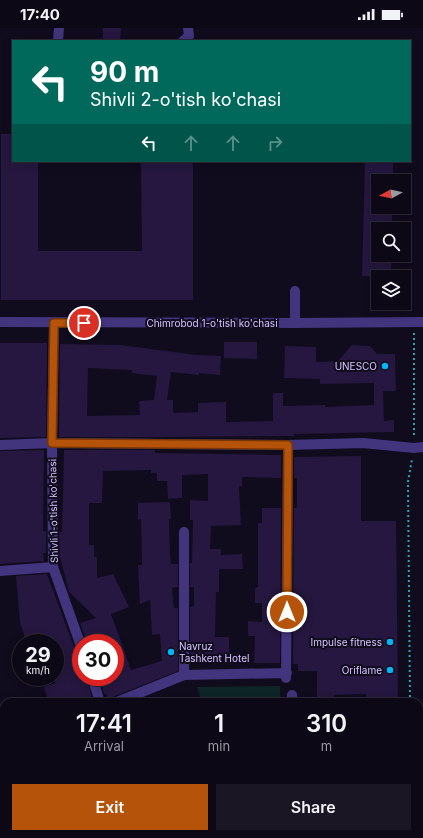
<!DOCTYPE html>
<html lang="en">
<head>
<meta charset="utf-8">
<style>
  :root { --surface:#0d0816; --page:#1b1623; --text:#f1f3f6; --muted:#9a9aa1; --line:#2d2935; --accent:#b45309 }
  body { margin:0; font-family:Inter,sans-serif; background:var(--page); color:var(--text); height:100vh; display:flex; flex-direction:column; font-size:15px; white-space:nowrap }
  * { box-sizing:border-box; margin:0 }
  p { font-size:13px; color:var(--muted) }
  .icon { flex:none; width:22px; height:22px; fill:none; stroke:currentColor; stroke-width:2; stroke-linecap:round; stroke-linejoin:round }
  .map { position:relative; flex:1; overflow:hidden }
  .panel { position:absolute; left:0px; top:670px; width:423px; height:140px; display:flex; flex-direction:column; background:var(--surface); border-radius:12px 12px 0 0; box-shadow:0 2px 10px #0003,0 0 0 1px var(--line) }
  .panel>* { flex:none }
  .guide { position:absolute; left:12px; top:12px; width:399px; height:122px; border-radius:0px; box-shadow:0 2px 10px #0003,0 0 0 1px var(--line); background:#00695c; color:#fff; overflow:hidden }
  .needle { width:26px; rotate:262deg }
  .tools { position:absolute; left:371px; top:146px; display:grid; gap:8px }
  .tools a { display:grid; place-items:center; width:40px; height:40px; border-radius:0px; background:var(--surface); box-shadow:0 2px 10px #0003,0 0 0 1px var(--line); font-size:20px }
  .speed { position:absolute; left:12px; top:606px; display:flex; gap:8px; font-size:20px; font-weight:700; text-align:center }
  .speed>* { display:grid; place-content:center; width:52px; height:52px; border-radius:50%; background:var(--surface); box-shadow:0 2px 10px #0003,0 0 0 1px var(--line); line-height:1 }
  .speed small { font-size:10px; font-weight:400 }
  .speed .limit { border:6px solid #d22; background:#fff; color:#111 }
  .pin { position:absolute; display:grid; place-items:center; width:34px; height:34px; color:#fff; margin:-17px; border:2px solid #fff; border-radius:50%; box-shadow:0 1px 4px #0007 }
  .me { position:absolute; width:44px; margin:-22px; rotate:0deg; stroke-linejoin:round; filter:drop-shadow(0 0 3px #0008) }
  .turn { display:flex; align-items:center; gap:14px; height:84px; padding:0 12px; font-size:18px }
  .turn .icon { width:52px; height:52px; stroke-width:2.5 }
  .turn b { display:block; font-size:28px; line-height:34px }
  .lanes { display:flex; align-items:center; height:38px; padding:0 12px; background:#0003; justify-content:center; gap:20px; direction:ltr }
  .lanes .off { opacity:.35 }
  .eta { display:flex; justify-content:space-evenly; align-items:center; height:68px; text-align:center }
  .eta b { font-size:24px; font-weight:600; line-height:28px }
  .button { display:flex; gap:8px; margin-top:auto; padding:8px 12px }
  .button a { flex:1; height:46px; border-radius:0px; background:var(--accent); color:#fff; font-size:16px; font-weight:600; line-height:46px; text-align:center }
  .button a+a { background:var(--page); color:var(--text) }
  .status { display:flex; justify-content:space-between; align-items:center; height:28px; padding:0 20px; background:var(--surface); direction:ltr }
  .status svg { height:11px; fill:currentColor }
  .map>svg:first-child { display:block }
</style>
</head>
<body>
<div class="status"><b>17:40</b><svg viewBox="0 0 49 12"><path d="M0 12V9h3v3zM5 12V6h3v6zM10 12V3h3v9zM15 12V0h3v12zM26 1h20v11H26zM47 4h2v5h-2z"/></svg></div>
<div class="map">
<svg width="423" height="810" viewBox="0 0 423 810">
  <rect width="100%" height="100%" fill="#110b1e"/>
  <path fill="#0e2528" d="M280,658V674H202L197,659Z"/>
  <path fill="#25173f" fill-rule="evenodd" d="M103,0H121L120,13H103Z
    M1,106H13V133H38V223H142L141,133H193V272H1Z
    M365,133H393V153H378V179H392V201H378V227H391V249L362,248Z
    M224,314H257V331L224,330Z
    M0,315H47L46,409L0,410Z
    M60,316L120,317L196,327L221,328L220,347L199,345V347L171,344L167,372H173V385L198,384V375L226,374V394L273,393V365H283V378L325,377V379L374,377V355L320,356V351L284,350L285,318L316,319V334L338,333L352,317L370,318L377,326H395L396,363H383L384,393L394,392V404L294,406V408L160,409H59ZM88,340L132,342V345L157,348L154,372L139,373L140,387L87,388Z
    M44,422L43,503H46V525H43L44,533L0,536V423Z
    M64,422H155V425L281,427V450L242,449V458H239L241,497L211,498L210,521H221V527L242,526L243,541H219V564H216L215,609H229V631L190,630V579L194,578V559H190V535H192L193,492H190V472L208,473V446L182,447V470L168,471L167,453H157V445H151V442L103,443L102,475H89V517H94V529H97V550L113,546L129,579L111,586L131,642L162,633L160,606L152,607L150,572L140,576L138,537H142L141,491L138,492V475L170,474L171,491H169L170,528L171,536H178V559L172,560L174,580H178V643L115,668L108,673L106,666H104L99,649H115V615H87L80,595L96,590L69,564L59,525V503L62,504Z
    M361,428V493H396L398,674H366V666L334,667V674H317V643H298V636H293L294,480H297V450H294V429Z
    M262,480H281L280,635H254L255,608H248V593L262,594V575H255V560L258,559V495H262Z
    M47,546L81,638V649H86L92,670L82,674H49L44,659L55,655V615H27L20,595L16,548Z"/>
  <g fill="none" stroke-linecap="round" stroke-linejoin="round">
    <path stroke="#2aa5b1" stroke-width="2" stroke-dasharray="2 3" stroke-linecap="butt" d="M414,305V409
      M410,674L408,454L412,431
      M419,697C422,703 419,710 423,715
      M419,792L423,787
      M0,804H4
      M255,806H279
      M408,806V810
      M300,807L407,806"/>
    <path stroke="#42357e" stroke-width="10" d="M58,13L59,0
      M183,13L189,8L188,0
      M295,263V295
      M0,294L295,295L423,294
      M54,295L52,415L53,539L81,618
      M0,417L52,415L288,417L363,415L414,420L423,419
      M184,504V647
      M0,543L53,539
      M92,649L100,674
      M286,650L288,417
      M117,674L184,647L287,645
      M292,674V667
      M144,806L145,810
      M289,810L290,806"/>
  </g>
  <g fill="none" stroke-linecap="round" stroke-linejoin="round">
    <defs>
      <path id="route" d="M84,295H54L52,415L288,417L287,584"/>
    </defs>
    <use href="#route" stroke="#753606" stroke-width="10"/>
    <use href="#route" stroke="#b45309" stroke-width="7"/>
  </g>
  <g fill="#00b7f3" stroke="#110b1e" stroke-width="1.5">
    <circle cx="385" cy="338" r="4"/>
    <circle cx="390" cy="614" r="4"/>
    <circle cx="171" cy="624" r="4"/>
    <circle cx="390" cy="642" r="4"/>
  </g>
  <g text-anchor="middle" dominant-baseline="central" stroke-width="4" stroke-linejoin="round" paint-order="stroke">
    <g font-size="10" fill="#d6c8ff" stroke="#110b1e">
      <text x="212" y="295">Chimrobod 1-o'tish ko'chasi</text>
      <text transform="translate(53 483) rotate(-91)">Shivli 1-o'tish ko'chasi</text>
    </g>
    <g font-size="10" fill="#d6c8ff" stroke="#110b1e" text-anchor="end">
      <text x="377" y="338">UNESCO</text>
      <text x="382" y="614">Impulse fitness</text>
      <text x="179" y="618" text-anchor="start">Navruz<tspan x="179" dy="12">Tashkent Hotel</tspan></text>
      <text x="382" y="642">Oriflame</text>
    </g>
  </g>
</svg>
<div class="tools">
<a><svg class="needle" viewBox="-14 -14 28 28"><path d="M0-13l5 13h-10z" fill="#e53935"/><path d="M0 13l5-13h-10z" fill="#9a9aa1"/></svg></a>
<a><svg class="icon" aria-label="search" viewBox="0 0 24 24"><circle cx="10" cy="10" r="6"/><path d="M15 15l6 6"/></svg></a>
<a><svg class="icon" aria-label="layers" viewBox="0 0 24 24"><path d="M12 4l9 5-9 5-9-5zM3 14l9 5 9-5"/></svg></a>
</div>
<div class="speed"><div>29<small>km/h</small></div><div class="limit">30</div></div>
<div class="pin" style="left:84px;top:295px;background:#d93025"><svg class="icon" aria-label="arrive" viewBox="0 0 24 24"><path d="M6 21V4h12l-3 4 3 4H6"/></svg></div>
<svg class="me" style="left:287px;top:584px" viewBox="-20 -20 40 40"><circle r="17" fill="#b45309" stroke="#fff" stroke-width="3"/><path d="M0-11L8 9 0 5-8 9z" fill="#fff"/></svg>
<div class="guide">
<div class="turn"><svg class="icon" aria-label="left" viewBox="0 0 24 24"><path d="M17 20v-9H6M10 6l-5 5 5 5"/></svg><div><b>90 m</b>Shivli 2-o'tish ko'chasi</div></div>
<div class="lanes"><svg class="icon" aria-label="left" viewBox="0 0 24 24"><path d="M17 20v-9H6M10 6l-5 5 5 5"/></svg><svg class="icon off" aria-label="ahead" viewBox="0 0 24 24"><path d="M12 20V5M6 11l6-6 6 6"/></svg><svg class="icon off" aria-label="ahead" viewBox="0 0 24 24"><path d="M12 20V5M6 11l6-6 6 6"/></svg><svg class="icon off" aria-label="right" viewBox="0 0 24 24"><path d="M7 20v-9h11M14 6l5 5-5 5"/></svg></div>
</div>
<section class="panel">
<div class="eta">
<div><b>17:41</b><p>Arrival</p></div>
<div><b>1</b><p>min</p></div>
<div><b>310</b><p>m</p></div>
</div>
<div class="button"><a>Exit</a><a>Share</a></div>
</section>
</div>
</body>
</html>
